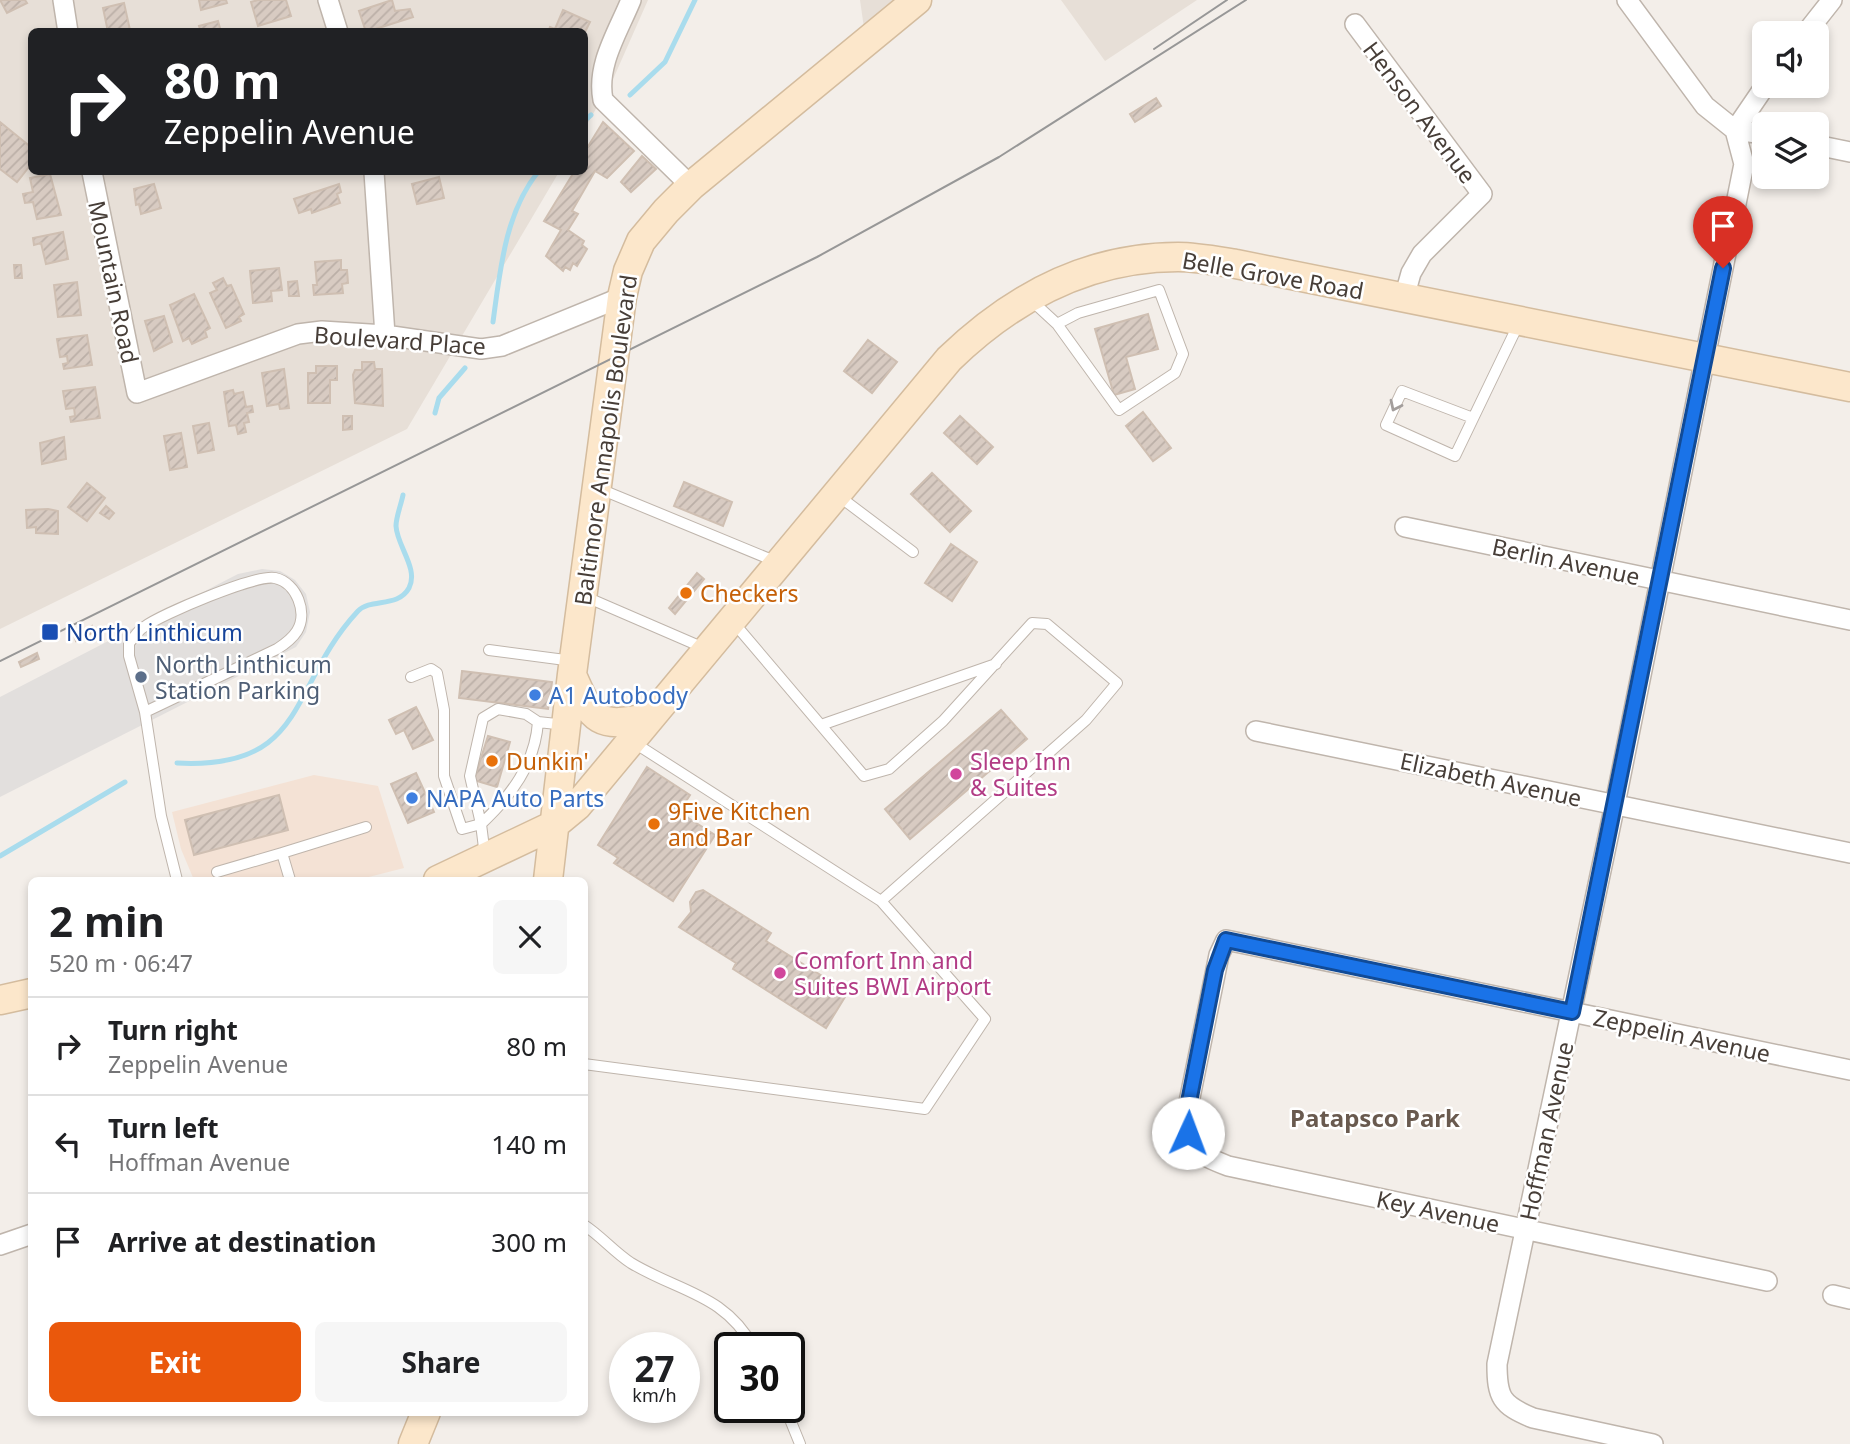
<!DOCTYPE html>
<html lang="en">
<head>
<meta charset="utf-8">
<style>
  :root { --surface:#fff; --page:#f6f6f6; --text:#202124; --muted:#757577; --line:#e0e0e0; --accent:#ea580c }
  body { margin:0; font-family:"Noto Sans",sans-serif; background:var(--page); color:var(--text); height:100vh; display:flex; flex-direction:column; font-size:26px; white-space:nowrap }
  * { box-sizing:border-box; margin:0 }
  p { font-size:23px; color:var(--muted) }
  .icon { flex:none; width:38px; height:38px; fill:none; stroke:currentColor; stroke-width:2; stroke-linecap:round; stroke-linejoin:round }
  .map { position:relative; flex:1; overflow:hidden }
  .side { position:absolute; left:28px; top:877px; width:560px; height:539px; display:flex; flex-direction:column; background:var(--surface); border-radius:10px; box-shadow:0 4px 10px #0003 }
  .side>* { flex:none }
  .top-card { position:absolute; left:28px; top:28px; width:560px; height:147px; border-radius:10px; box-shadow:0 4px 10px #0003; background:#202124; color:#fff; overflow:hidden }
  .buttons { position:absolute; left:1752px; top:21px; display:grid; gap:14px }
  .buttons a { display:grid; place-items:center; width:77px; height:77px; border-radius:10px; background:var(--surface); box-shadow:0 4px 10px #0003; font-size:35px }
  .speed { position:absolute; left:609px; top:1332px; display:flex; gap:14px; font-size:35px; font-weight:700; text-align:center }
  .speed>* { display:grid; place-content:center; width:91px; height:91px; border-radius:50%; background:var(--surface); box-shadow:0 4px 10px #0003; line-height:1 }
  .speed small { font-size:18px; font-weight:400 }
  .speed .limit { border:4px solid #111; border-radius:10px; background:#fff; color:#111 }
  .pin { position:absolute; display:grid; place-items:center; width:60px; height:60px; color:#fff; margin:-72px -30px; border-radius:50% 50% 50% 0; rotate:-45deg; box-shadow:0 0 7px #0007 }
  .pin .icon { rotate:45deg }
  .me { position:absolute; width:77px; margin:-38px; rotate:2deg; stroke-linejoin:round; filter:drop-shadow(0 0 5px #0008) }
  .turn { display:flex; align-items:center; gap:24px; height:147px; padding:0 21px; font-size:32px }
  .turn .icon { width:91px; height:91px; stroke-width:2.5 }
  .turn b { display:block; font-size:49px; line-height:60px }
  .round { display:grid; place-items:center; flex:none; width:74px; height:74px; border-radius:10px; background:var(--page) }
  .summary { display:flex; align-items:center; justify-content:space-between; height:119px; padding:0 21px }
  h1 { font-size:42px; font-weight:700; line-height:52px }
  .button { display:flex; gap:14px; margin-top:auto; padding:14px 21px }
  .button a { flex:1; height:80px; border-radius:10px; background:var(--accent); color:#fff; font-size:28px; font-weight:700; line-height:80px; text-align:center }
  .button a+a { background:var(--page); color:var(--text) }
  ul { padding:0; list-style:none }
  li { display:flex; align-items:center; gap:21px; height:98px; padding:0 21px; border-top:2px solid var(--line) }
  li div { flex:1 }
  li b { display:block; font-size:26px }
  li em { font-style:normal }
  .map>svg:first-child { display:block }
</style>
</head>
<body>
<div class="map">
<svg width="1850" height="1444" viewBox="0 0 1850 1444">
  <defs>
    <pattern id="building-hatch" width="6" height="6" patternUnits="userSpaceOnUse" patternTransform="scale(1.75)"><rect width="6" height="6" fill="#d8cbc2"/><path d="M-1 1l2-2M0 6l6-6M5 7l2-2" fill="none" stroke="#bbafa7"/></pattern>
  </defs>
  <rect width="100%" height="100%" fill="#f3eee9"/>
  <path fill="#e7dfd7" d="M0,0H648L614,77L585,128L584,32H32V172H559L407,429L0,629Z
    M860,0H899L864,28Z
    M1061,0H1197L1105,61Z"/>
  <path fill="#f4e2d5" d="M314,775L378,786L404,868L357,880H194L181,849L172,812Z"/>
  <path fill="#e2dfdd" d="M262,569L280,571L295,580L306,594L310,612L306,632L296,647L0,797V697L238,574Z"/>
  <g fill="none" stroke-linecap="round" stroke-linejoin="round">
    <path stroke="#a9dced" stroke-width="5" d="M630,95L665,62L695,0
      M584,121L591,115
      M493,322C500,271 505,213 538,172
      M435,413L439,398L465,368
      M177,763C309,770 288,686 358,611C371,598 398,608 409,588C419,569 397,546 396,526C396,517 401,505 403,495
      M0,856L125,782"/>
  </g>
  <path fill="url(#building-hatch)" stroke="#cfbfb2" stroke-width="2" d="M0,0H25L27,3L7,13Z
    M199,0H226L227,3L201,10Z
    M258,0H286L291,16L258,26L251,2Z
    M392,0L395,11L410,9L413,17L366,32L359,11Z
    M124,3L130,30L108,32L103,8Z
    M563,10L590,22L584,34V32H548L550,27L555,29Z
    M218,21L221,32H201L199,26Z
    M1156,98L1161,106L1135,122L1130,114Z
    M0,122L32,148V163L17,182L0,169Z
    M603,122L634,151L607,178L595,171L572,211L578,214L568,230L584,241L582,245L587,249L577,266L573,263L570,270L565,267L563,271L546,256L561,230L544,221L574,172H584V153Z
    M642,156L656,169L631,192L621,182Z
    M50,174L61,215L37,219L33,202L25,203L23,194L33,192L30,178Z
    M439,177L444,198L417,204L412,184Z
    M154,184L161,208L141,214L139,204L136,205L134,189Z
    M339,184L341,192L337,194L340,203L312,213L311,209L299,213L294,199Z
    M63,232L68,259L46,264L41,243L34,245L33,238Z
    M341,260V270H347L348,283L342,284L343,293L314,295L313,285H317L315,262Z
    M14,265H21L22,278H15Z
    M279,268L282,290L271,291L272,301L253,303L250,271Z
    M223,278L227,286L231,285L244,314L239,317L241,321L226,328L210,293L217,290L213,283Z
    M297,281L299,296H289L288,282Z
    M77,282L81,315L58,317L54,285Z
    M194,294L210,328L205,331L207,337L192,344L189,338L183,341L170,305Z
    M1148,314L1158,349L1126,357L1135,389L1114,395L1095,329Z
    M164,316L172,342L154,351L145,321Z
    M87,335L92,365L64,369L63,364L68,363L67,356L60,357L57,339Z
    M868,340L897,362L872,393L844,371Z
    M362,362H374L375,369H382L383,406L355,403L353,375L355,370H362Z
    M316,366H337V380H330V403H308V373H316Z
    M284,369L289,408L280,409L279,404L267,406L262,373Z
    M95,387L100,418L71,422L70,417L75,416L74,408L66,409L63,391Z
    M233,390L234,394L243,392L246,407L252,406L253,412L247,413L249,422L244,423L246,432L238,434L236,425L229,426L224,392Z
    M1143,412L1171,448L1153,461L1126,426Z
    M343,416H352V429L343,430Z
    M960,416L993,447L977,464L944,433Z
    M209,423L214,450L198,453L193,426Z
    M181,433L187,467L170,470L164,436Z
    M64,437L66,459L42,464L40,443Z
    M932,473L971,511L950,532L911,494Z
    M684,482L732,502L723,526L674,506Z
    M87,483L105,498L87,521L68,507Z
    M106,506L114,513L109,519L100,513Z
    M48,509L58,511V534L36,533V527L27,528L26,510Z
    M951,544L977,562L952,601L925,583Z
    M697,573L704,579L675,614L669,608Z
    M92,626L94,632L76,641L74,635Z
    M37,653L39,659L21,667L19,662Z
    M462,671L552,682L548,709L459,698Z
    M416,707L433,740L413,749L404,730L396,734L389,720Z
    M1001,710L1027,739L910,839L885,809Z
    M488,736L510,742L497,787L474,780Z
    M647,767L690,795L679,812L715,835L673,901L614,863L618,858L598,845Z
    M416,773L434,812L408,823L391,784Z
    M279,795L288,830L194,855L185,820Z
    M703,890L771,933L766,941L848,992L826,1028L733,969L736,963L679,927L691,912L690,902L696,892Z"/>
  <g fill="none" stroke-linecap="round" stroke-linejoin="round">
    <defs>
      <path id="service" d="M1031,300L1057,324L1119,410L1175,373L1183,354L1159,290L1078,313L1057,324
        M1473,418L1402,391L1386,425L1455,456L1518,325
        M600,489L777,562
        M840,497L913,552
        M586,597L704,648
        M734,623L864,776L889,769L943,721L1032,623L1047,624L1117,683L1086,720L881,901
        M489,650L573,661
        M411,677L431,669L437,673L444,710V776L462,829L481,824L470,776L483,718L498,709L526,714L538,722C535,764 511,796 481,824L485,856
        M145,712L277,649C285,644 292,639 297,631C308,613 297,583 275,578C256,574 162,614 144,627C138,630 134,638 129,643V656L145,712L161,816L177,880
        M538,722L566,725
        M821,725L996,664
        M217,872L282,853
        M290,880L282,853L366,827
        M584,1064L925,1109L985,1019L881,901L633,742
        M584,1225C601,1236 614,1252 631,1263C679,1292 725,1294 754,1348
        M785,1407L800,1444"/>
      <path id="minor" d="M63,0L68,32
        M328,0L338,32
        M631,0C618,32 596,65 603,100L691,186
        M1627,0L1705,106L1735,130L1764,134
        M1355,24L1482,194L1422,254L1411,273L1404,298
        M1806,33L1832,0
        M1816,145L1850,152
        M92,172L137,393L298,334L322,331L385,335L481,349L502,346L622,297
        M374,172L385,335
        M1405,527L1850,620
        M1256,731L1850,853
        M0,1245L32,1234
        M1767,1281L1228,1166C1194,1153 1189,1148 1187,1112L1219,955L1226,940L1850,1070
        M1833,1295L1850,1299
        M1653,1444L1533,1418C1501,1405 1497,1397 1497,1364L1615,804L1744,164L1735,130L1765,86"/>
      <path id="secondary" d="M572,675C592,722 599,729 650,717
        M438,880L554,825L577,806L949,359C1012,298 1087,257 1178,257C1197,257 1217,261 1236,264L1850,387
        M548,880L572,674L622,297L628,271L641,241L666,211L691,186L917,0
        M0,1000L32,993
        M413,1444L426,1412"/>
    </defs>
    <use href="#service" stroke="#bfb5ac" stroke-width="12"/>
    <use href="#minor" stroke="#bfb5ac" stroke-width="22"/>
    <use href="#secondary" stroke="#d4bc9e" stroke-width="31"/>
    <use href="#service" stroke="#fff" stroke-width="10"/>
    <use href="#minor" stroke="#fff" stroke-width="19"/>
    <use href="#secondary" stroke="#fce7cb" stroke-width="28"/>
    <path stroke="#979797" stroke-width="2" d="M1154,49L1227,0
      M0,661L817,257L999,157L1246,0"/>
  </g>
  <defs><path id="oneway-chevron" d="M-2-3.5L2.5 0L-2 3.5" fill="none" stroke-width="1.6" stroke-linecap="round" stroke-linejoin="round" transform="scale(1.75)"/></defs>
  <use stroke="#a39e9c" href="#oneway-chevron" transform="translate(1395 406) rotate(116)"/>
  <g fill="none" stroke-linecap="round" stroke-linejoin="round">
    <defs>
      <path id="route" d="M1188,1133L1187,1112L1215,970L1226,940L1572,1012L1723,268"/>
    </defs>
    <use href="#route" stroke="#114b97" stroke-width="18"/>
    <use href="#route" stroke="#1a73e8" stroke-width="12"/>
  </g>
  <g fill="#e8710a" stroke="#fff" stroke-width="2.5">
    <circle cx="686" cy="593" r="7"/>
    <circle cx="492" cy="761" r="7"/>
    <circle cx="654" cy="824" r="7"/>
  </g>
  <rect fill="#1a4fb4" stroke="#fff" stroke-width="2.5" x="41" y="623" width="18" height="18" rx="3.5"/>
  <circle fill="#5c6f8a" stroke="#fff" stroke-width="2.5" cx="141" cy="677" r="7"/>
  <g fill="#3f7fe0" stroke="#fff" stroke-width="2.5">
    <circle cx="535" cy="695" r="7"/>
    <circle cx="412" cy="798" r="7"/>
  </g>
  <g fill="#d1479c" stroke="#fff" stroke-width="2.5">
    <circle cx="956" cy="774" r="7"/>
    <circle cx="780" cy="973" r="7"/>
  </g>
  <g text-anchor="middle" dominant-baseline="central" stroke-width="5" stroke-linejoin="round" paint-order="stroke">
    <g font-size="23" fill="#473e38" stroke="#fff">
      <text transform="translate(1420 112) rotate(53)">Henson Avenue</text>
      <text transform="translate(1273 275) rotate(10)">Belle Grove Road</text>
      <text transform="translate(114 282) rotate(78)">Mountain Road</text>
      <text transform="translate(400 340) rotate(4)">Boulevard Place</text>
      <text transform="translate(605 440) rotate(-82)">Baltimore Annapolis Boulevard</text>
      <text transform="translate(1566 561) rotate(12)">Berlin Avenue</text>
      <text transform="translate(1491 779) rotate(12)">Elizabeth Avenue</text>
      <text transform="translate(1682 1035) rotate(12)">Zeppelin Avenue</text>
      <text transform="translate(1546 1131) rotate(-78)">Hoffman Avenue</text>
      <text transform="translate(1438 1211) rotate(12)">Key Avenue</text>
    </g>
    <g font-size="23" fill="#c56008" stroke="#fff" text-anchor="start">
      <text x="700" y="593">Checkers</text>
      <text x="506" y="761">Dunkin'</text>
      <text x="668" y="811">9Five Kitchen<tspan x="668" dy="26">and Bar</tspan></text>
    </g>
    <g font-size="23" fill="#164399" stroke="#fff" text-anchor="start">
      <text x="66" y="632">North Linthicum</text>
    </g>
    <g font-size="23" fill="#4e5e75" stroke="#fff" text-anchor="start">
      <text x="155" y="664">North Linthicum<tspan x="155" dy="26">Station Parking</tspan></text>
    </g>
    <g font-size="23" fill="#366cbe" stroke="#fff" text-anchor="start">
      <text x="549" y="695">A1 Autobody</text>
      <text x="426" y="798">NAPA Auto Parts</text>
    </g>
    <g font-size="23" fill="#b23c85" stroke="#fff" text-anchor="start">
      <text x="970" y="761">Sleep Inn<tspan x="970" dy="26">&amp; Suites</tspan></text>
      <text x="794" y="960">Comfort Inn and<tspan x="794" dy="26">Suites BWI Airport</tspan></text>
    </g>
    <g font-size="24" font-weight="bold" fill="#695a4f" stroke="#fff">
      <text x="1375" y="1117">Patapsco Park</text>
    </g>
  </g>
</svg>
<div class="buttons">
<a><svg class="icon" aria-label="sound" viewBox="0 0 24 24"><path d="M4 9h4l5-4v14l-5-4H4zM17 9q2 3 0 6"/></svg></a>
<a><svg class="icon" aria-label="layers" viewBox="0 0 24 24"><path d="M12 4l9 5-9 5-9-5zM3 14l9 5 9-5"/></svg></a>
</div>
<div class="speed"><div>27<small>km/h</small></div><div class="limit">30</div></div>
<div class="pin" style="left:1723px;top:268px;background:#d93025"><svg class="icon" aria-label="arrive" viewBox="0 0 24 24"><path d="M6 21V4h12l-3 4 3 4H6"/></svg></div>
<svg class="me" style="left:1188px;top:1133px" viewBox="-20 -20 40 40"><circle r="19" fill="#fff"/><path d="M0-13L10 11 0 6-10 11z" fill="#1a73e8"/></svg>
<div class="top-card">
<div class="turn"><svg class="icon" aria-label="right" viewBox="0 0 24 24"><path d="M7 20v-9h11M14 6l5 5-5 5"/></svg><div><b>80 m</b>Zeppelin Avenue</div></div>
</div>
<section class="side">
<div class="summary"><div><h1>2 min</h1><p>520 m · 06:47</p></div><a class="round"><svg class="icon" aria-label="close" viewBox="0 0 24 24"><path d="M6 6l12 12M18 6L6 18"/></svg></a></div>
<ul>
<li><svg class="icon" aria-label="right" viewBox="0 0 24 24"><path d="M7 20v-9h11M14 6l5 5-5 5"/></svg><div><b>Turn right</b><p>Zeppelin Avenue</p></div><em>80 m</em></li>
<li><svg class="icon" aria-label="left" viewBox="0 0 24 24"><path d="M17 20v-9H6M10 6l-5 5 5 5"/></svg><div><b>Turn left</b><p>Hoffman Avenue</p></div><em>140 m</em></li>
<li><svg class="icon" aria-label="arrive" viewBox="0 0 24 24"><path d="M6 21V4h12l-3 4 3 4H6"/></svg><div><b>Arrive at destination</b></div><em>300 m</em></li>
</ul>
<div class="button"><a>Exit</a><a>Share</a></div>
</section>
</div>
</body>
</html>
